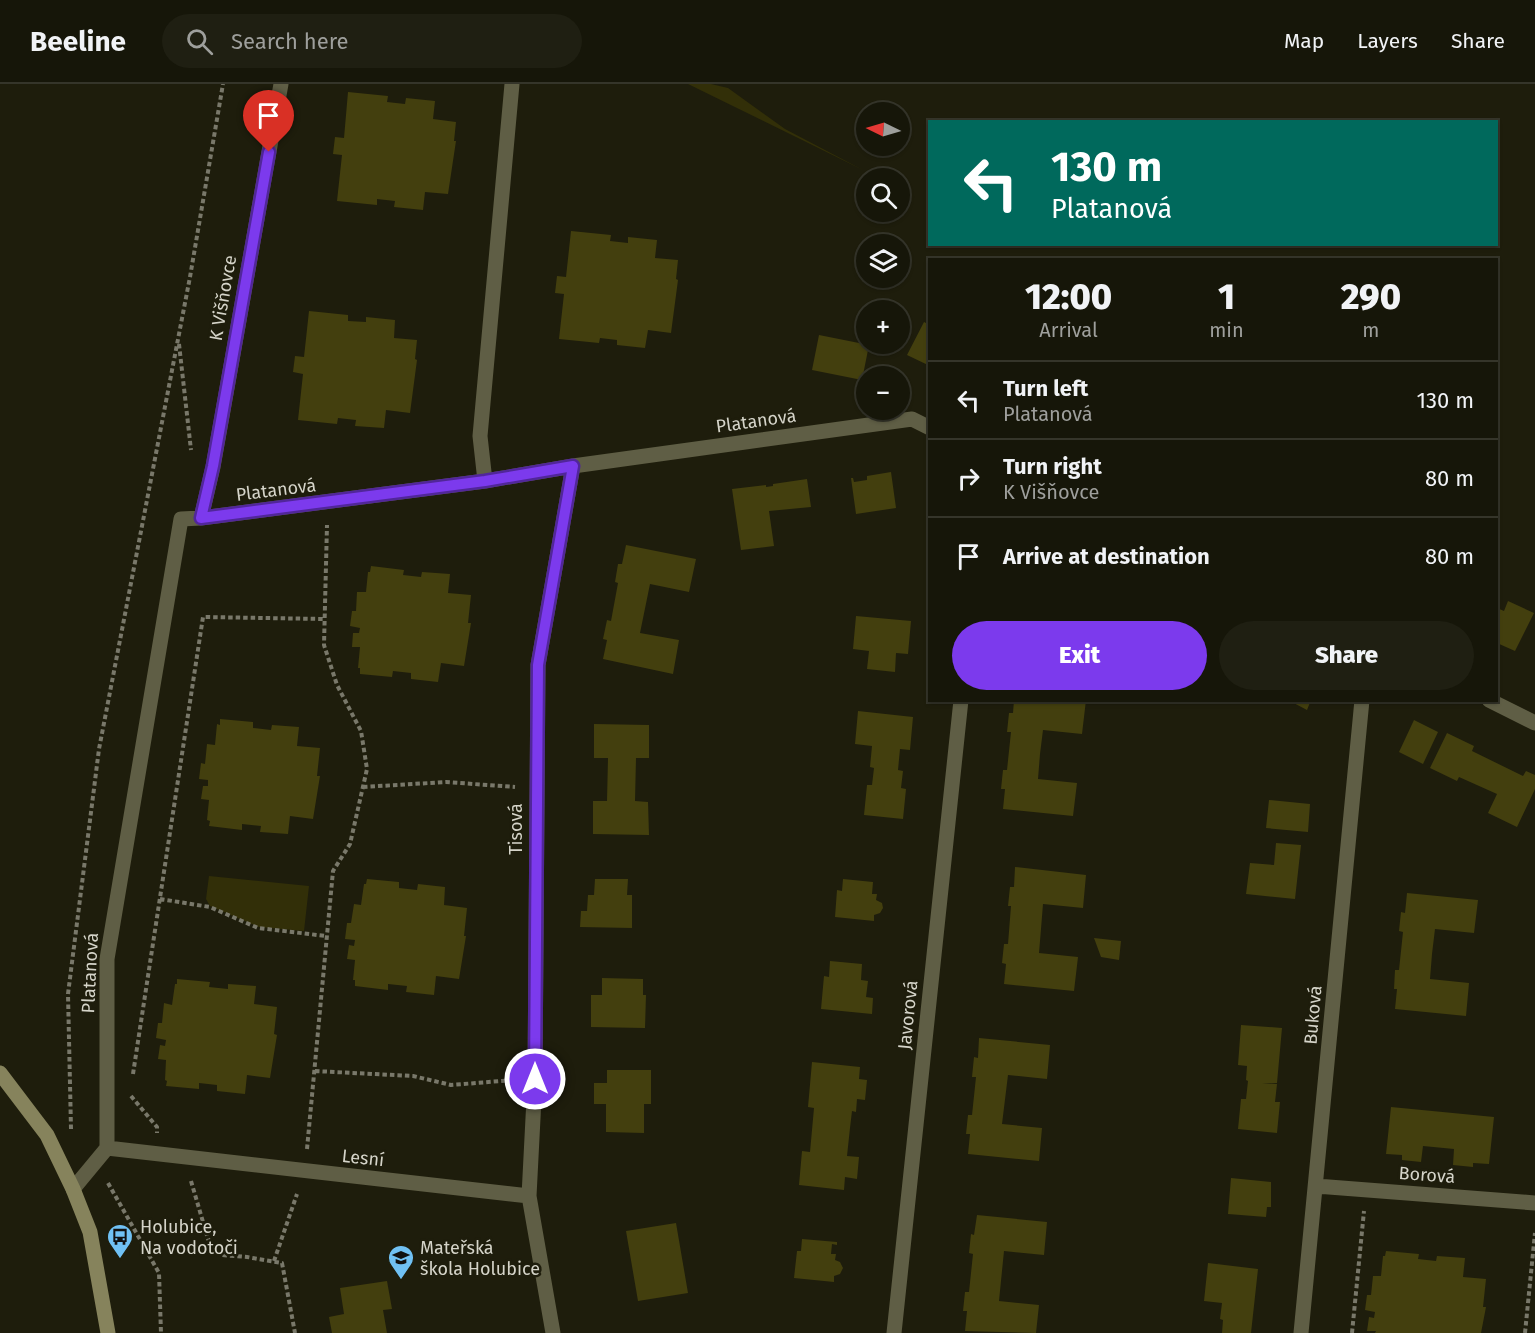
<!DOCTYPE html>
<html lang="en">
<head>
<meta charset="utf-8">
<style>
  :root { --surface:#161609; --page:#1f1f12; --text:#f1f3f6; --muted:#9e9f9c; --line:#35352a; --accent:#7c3aed }
  body { margin:0; font-family:"Fira Sans",sans-serif; background:var(--page); color:var(--text); height:100vh; display:flex; flex-direction:column; font-size:22px; white-space:nowrap }
  * { box-sizing:border-box; margin:0 }
  p { font-size:20px; color:var(--muted) }
  .icon { flex:none; width:33px; height:33px; fill:none; stroke:currentColor; stroke-width:2; stroke-linecap:round; stroke-linejoin:round }
  .map { position:relative; flex:1; overflow:hidden }
  .drawer { position:absolute; left:928px; top:174px; width:570px; height:444px; display:flex; flex-direction:column; background:var(--surface); border-radius:0px; box-shadow:0 2px 4px #0004,0 0 0 2px var(--line) }
  .drawer>* { flex:none }
  .top-card { position:absolute; left:928px; top:36px; width:570px; height:126px; border-radius:0px; box-shadow:0 2px 4px #0004,0 0 0 2px var(--line); background:#00695c; color:#fff; overflow:hidden }
  .needle { width:39px; rotate:275deg }
  .fabs { position:absolute; left:856px; top:18px; display:grid; gap:12px }
  .fabs a { display:grid; place-items:center; width:54px; height:54px; border-radius:50%; background:var(--surface); box-shadow:0 2px 4px #0004,0 0 0 2px var(--line); font-size:30px }
  .pin { position:absolute; display:grid; place-items:center; width:51px; height:51px; color:#fff; margin:-62px -26px; border-radius:50% 50% 50% 0; rotate:-45deg; box-shadow:0 0 6px #0007 }
  .pin .icon { rotate:45deg }
  .me { position:absolute; width:66px; margin:-33px; rotate:0deg; stroke-linejoin:round; filter:drop-shadow(0 0 4px #0008) }
  .turn { display:flex; align-items:center; gap:21px; height:126px; padding:0 24px; font-size:27px }
  .turn .icon { width:78px; height:78px; stroke-width:2.5 }
  .turn b { display:block; font-size:42px; line-height:51px }
  .eta { display:flex; justify-content:space-evenly; align-items:center; height:102px; text-align:center }
  .eta b { font-size:36px; font-weight:800; line-height:42px }
  .button { display:flex; gap:12px; margin-top:auto; padding:12px 24px }
  .button a { flex:1; height:69px; border-radius:36px; background:var(--accent); color:#fff; font-size:24px; font-weight:800; line-height:69px; text-align:center }
  .button a+a { background:var(--page); color:var(--text) }
  ul { padding:0; list-style:none }
  li { display:flex; align-items:center; gap:18px; height:78px; padding:0 24px; border-top:2px solid var(--line) }
  li div { flex:1 }
  li b { display:block; font-size:22px }
  li em { font-style:normal }
  header { display:flex; align-items:center; gap:36px; box-sizing:border-box; height:84px; padding:0 30px; background:var(--surface); border-bottom:2px solid var(--line) }
  header strong { font-size:28px }
  nav { display:flex; gap:33px; margin-inline-start:auto; font-size:21px }
  .search { width:420px; height:54px; background:var(--page); display:flex; align-items:center; gap:15px; box-sizing:border-box; padding:0 21px; border-radius:33px; color:var(--muted); font-size:22px }
  .map>svg:first-child { display:block }
</style>
</head>
<body>
<header>
<strong>Beeline</strong>
<div class="search"><svg class="icon" aria-label="search" viewBox="0 0 24 24"><circle cx="10" cy="10" r="6"/><path d="M15 15l6 6"/></svg>Search here</div>
<nav><a>Map</a><a>Layers</a><a>Share</a></nav>
</header>
<div class="map">
<svg width="1535" height="1249" viewBox="0 0 1535 1249">
  <rect width="100%" height="100%" fill="#1e1d0c"/>
  <path fill="#322f08" d="M688,0H711L728,4L785,45L863,86Z
    M209,792L309,802L304,847L259,843L210,822L206,815Z"/>
  <path fill="#433f0e" d="M348,8L388,12L387,18L405,20L406,14L435,17L433,35L456,38L454,57H456L448,110L425,108L423,126L394,123L395,117L377,115V121L337,117L342,71L333,70L335,53L344,54Z
    M571,147L611,151L610,157L628,159V153L657,156L655,174L678,176L676,195L678,196L671,249L648,246L645,264L617,261V256L600,254L599,259L559,255L564,210L555,209L557,192L566,193Z
    M309,227L348,231V237L366,238V233L395,236L394,254L417,256L415,275L417,276L410,329L386,326L384,344L355,342L356,336L338,334L337,340L298,336L303,290L293,288L295,272L304,273Z
    M924,238L930,241V282L907,271Z
    M819,251L869,261L862,296L812,286Z
    M891,388L896,424L856,430L851,394H853L854,398L867,396V392Z
    M807,395L811,423L769,427L774,462L741,466L732,405L766,401V403L773,402V400Z
    M626,461L696,475L689,508L650,500L640,549L679,556L673,590L603,575L607,556L603,555L607,536L611,537L618,499L615,498L618,480H622Z
    M371,482L404,486L403,491L421,493L422,488L450,490L448,509L471,511L468,539H471L464,582L441,579L438,598L411,595V589L393,587L392,593L360,590V584H358L360,563H352L353,549H359L360,544L350,542L352,527H356L357,508H366L368,488H370Z
    M1508,517L1534,529L1515,567L1497,559V524L1504,527Z
    M856,532L911,537L908,570L896,569L895,588L867,585L869,567L853,565Z
    M1014,616H1086L1082,650L1043,646L1040,670L1038,695L1077,699L1073,732L1003,725L1005,705H1001L1003,686H1007L1011,648H1007L1009,629H1013Z
    M1288,616H1311L1307,626Z
    M858,627L913,633L910,666L900,665L898,686L903,687L901,704L906,705L903,735L864,731L867,701H872L874,684L870,683L872,662L855,660Z
    M220,635L253,638V644L271,646L272,641L299,643L297,662L320,664L317,692H320L313,735L290,732L288,750L260,748L261,742L242,740V746L209,742L210,737L207,736L209,716L201,715L203,702H208V696L199,695L201,679L205,680L207,660L215,661L217,640L220,641Z
    M1414,636L1438,648L1423,680L1399,668Z
    M594,640L649,641V674H636L635,717L648,718L649,751L593,750V717H607L608,674H594Z
    M1447,649L1474,662L1472,667L1523,692L1526,687L1535,691V705L1517,743L1488,729L1497,710L1459,693L1457,697L1430,684Z
    M1269,716L1310,720L1308,748L1266,744Z
    M1276,759L1301,761L1295,815L1246,810L1250,779L1274,781Z
    M1015,783L1086,791L1083,824L1043,820L1041,845L1039,869L1078,873L1074,907L1004,900L1006,880L1002,879L1004,860H1008L1011,822H1008L1010,803H1014Z
    M367,795L399,798V804L417,806L418,800L445,803L444,821L467,824L464,852H466L459,895L436,892L434,911L406,908L407,902L388,900V906L355,902V896H353L355,876L347,875L349,861L354,862L355,856L345,855L347,839H351L354,820L361,821L364,800H366Z
    M595,795H628L627,811H632V844L580,843L581,827H587L588,811H594Z
    M843,795L873,798L872,810H877L876,816L882,819L883,824L880,829L874,831V837L835,833L837,806L842,807Z
    M1407,809L1478,816L1474,849L1435,845L1432,870L1430,895L1469,899L1466,932L1395,925L1397,905H1394L1395,886H1399L1403,848L1399,847L1401,828L1405,829Z
    M1094,854L1121,857L1119,876L1101,873Z
    M830,877L862,880L861,896L868,897L866,913L873,914L872,930L821,925L824,892L829,893Z
    M602,894L643,895V911H646L645,944L591,943V911H602Z
    M177,895L210,898L209,903L228,905V900L256,902L254,920L277,923L274,950L277,951L270,994L247,991L245,1010L217,1007V1001L199,999V1005L166,1002L167,997L165,996L166,976L158,975L160,961L165,962L166,956L156,954L158,939H162L164,919L172,921L175,900H177Z
    M1241,941L1282,944L1277,999H1262L1277,1000L1275,1018H1280L1277,1049L1238,1045L1241,1015H1246L1248,997L1246,996L1247,982L1238,981Z
    M979,954L1050,961L1047,995L1008,991L1002,1040L1042,1044L1039,1077L968,1070L970,1050H966L968,1031H972L976,993H972L974,973L978,974Z
    M812,978L860,983L859,995L867,996L865,1016L857,1015L856,1028L852,1027L850,1044L847,1072L859,1073L857,1095L845,1093L844,1106L799,1101L802,1067L810,1068L814,1024L808,1023Z
    M607,986H651V1020H644V1049L606,1048V1020H594V999H607Z
    M1391,1023L1494,1033L1489,1080L1473,1079V1083L1453,1081L1454,1065L1423,1062L1421,1078L1402,1076V1071L1386,1070Z
    M1231,1094L1271,1098V1123H1267L1266,1133L1228,1130Z
    M977,1131L1047,1138L1044,1171L1004,1167L999,1217L1039,1221L1036,1249L965,1247L967,1227H963L965,1208H969L973,1170L969,1169L971,1150L974,1151Z
    M676,1139L688,1209L638,1217L626,1147Z
    M802,1155L837,1158V1161L832,1160L831,1170H836L835,1176L840,1178L843,1184L840,1190L834,1192V1198L794,1194L797,1167H801Z
    M1386,1167L1419,1170L1418,1175L1436,1177L1437,1172L1465,1174L1463,1193L1486,1195L1483,1223H1486L1481,1249H1375L1376,1247H1367L1369,1233L1374,1234L1375,1228L1365,1226L1367,1211H1371L1373,1192H1381L1383,1172H1385Z
    M1208,1179L1258,1185L1251,1249H1222L1223,1236L1220,1235L1222,1219L1204,1217Z
    M387,1197L392,1225L383,1226L387,1249H332L329,1233L344,1230L340,1204Z"/>
  <g fill="none" stroke-linecap="round" stroke-linejoin="round">
    <path stroke="#79786a" stroke-width="4" stroke-dasharray="4.5 3" stroke-linecap="butt" d="M179,260L191,366
      M363,703L446,698L515,703
      M160,815L210,823L258,844L326,852
      M315,987L413,992L451,1001L514,996
      M133,990L203,533L324,535
      M131,1012L157,1043V1049
      M71,1045L68,910L99,665L190,193L223,0
      M307,1065L333,787L350,760L367,685L361,647L337,601L324,561L327,441
      M191,1097L208,1155L221,1171L247,1173L282,1179L295,1249
      M108,1099L159,1189L161,1249
      M274,1177L297,1110
      M1352,1249L1364,1127
      M1525,1249L1535,1149"/>
    <path stroke="#5f5e45" stroke-width="15" d="M485,397L480,352L512,0
      M201,434L213,383L281,0
      M1489,616L1535,639
      M107,1064V875L181,435L201,434L485,397L573,382L912,335L930,344
      M1316,1102L1535,1119
      M73,1105L107,1064L529,1112
      M553,1249L529,1112L535,995L538,581L573,382
      M894,1249L961,616
      M1301,1249L1362,616"/>
    <path stroke="#86835c" stroke-width="15" d="M0,989L47,1051L73,1105L90,1148L108,1249"/>
  </g>
  <g fill="none" stroke-linecap="round" stroke-linejoin="round">
    <defs>
      <path id="route" d="M269,68L213,382L201,434L485,397L573,382L538,581L535,995"/>
    </defs>
    <use href="#route" stroke="#51269a" stroke-width="15"/>
    <use href="#route" stroke="#7c3aed" stroke-width="10"/>
  </g>
  <defs>
    <symbol id="bus-pin" viewBox="-11 -11 22 30"><path d="M0 17L-7.5 6A9.5 9.5 0 1 1 7.5 6Z" fill="#70c1f4" stroke="#1e1d0c"/><path d="M-5-6H5V4H4V6H2V4H-2V6H-4V4H-5ZM-3.5-4V0h7V-4ZM-3.5 1.2v1.5H-2V1.2ZM2 1.2v1.5H3.5V1.2Z" fill="#111"/></symbol>
    <symbol id="school-pin" viewBox="-11 -11 22 30"><path d="M0 17L-7.5 6A9.5 9.5 0 1 1 7.5 6Z" fill="#70c1f4" stroke="#1e1d0c"/><path d="M0-5L7-2L0 1L-7-2ZM-4 1L0 2.5L4 1V4Q0 6-4 4Z" fill="#111"/></symbol>
  </defs>
  <g fill-rule="evenodd">
    <use href="#bus-pin" x="105" y="1138" width="30" height="40"/>
    <use href="#school-pin" x="386" y="1159" width="30" height="40"/>
  </g>
  <g text-anchor="middle" dominant-baseline="central" stroke-width="5" stroke-linejoin="round" paint-order="stroke">
    <g font-size="18" fill="#d5d4c9" stroke="#1e1d0c">
      <text transform="translate(223 214) rotate(-80)">K Višňovce</text>
      <text transform="translate(756 337) rotate(-8)">Platanová</text>
      <text transform="translate(276 406) rotate(-7)">Platanová</text>
      <text transform="translate(516 745) rotate(-90)">Tisová</text>
      <text transform="translate(90 889) rotate(-87)">Platanová</text>
      <text transform="translate(908 931) rotate(-84)">Javorová</text>
      <text transform="translate(1313 931) rotate(-85)">Buková</text>
      <text transform="translate(363 1074) rotate(6)">Lesní</text>
      <text transform="translate(1427 1091) rotate(4)">Borová</text>
    </g>
    <g font-size="18" fill="#d5d4c9" stroke="#1e1d0c" text-anchor="start">
      <text x="140" y="1143">Holubice,<tspan x="140" dy="21">Na vodotoči</tspan></text>
      <text x="420" y="1164">Mateřská<tspan x="420" dy="21">škola Holubice</tspan></text>
    </g>
  </g>
</svg>
<div class="fabs">
<a><svg class="needle" viewBox="-14 -14 28 28"><path d="M0-13l5 13h-10z" fill="#e53935"/><path d="M0 13l5-13h-10z" fill="#9e9f9c"/></svg></a>
<a><svg class="icon" aria-label="search" viewBox="0 0 24 24"><circle cx="10" cy="10" r="6"/><path d="M15 15l6 6"/></svg></a>
<a><svg class="icon" aria-label="layers" viewBox="0 0 24 24"><path d="M12 4l9 5-9 5-9-5zM3 14l9 5 9-5"/></svg></a>
<a>+</a>
<a>−</a>
</div>
<div class="pin" style="left:269px;top:68px;background:#d93025"><svg class="icon" aria-label="arrive" viewBox="0 0 24 24"><path d="M6 21V4h12l-3 4 3 4H6"/></svg></div>
<svg class="me" style="left:535px;top:995px" viewBox="-20 -20 40 40"><circle r="17" fill="#7c3aed" stroke="#fff" stroke-width="3"/><path d="M0-11L8 9 0 5-8 9z" fill="#fff"/></svg>
<div class="top-card">
<div class="turn"><svg class="icon" aria-label="left" viewBox="0 0 24 24"><path d="M17 20v-9H6M10 6l-5 5 5 5"/></svg><div><b>130 m</b>Platanová</div></div>
</div>
<section class="drawer">
<div class="eta">
<div><b>12:00</b><p>Arrival</p></div>
<div><b>1</b><p>min</p></div>
<div><b>290</b><p>m</p></div>
</div>
<ul>
<li><svg class="icon" aria-label="left" viewBox="0 0 24 24"><path d="M17 20v-9H6M10 6l-5 5 5 5"/></svg><div><b>Turn left</b><p>Platanová</p></div><em>130 m</em></li>
<li><svg class="icon" aria-label="right" viewBox="0 0 24 24"><path d="M7 20v-9h11M14 6l5 5-5 5"/></svg><div><b>Turn right</b><p>K Višňovce</p></div><em>80 m</em></li>
<li><svg class="icon" aria-label="arrive" viewBox="0 0 24 24"><path d="M6 21V4h12l-3 4 3 4H6"/></svg><div><b>Arrive at destination</b></div><em>80 m</em></li>
</ul>
<div class="button"><a>Exit</a><a>Share</a></div>
</section>
</div>
</body>
</html>
